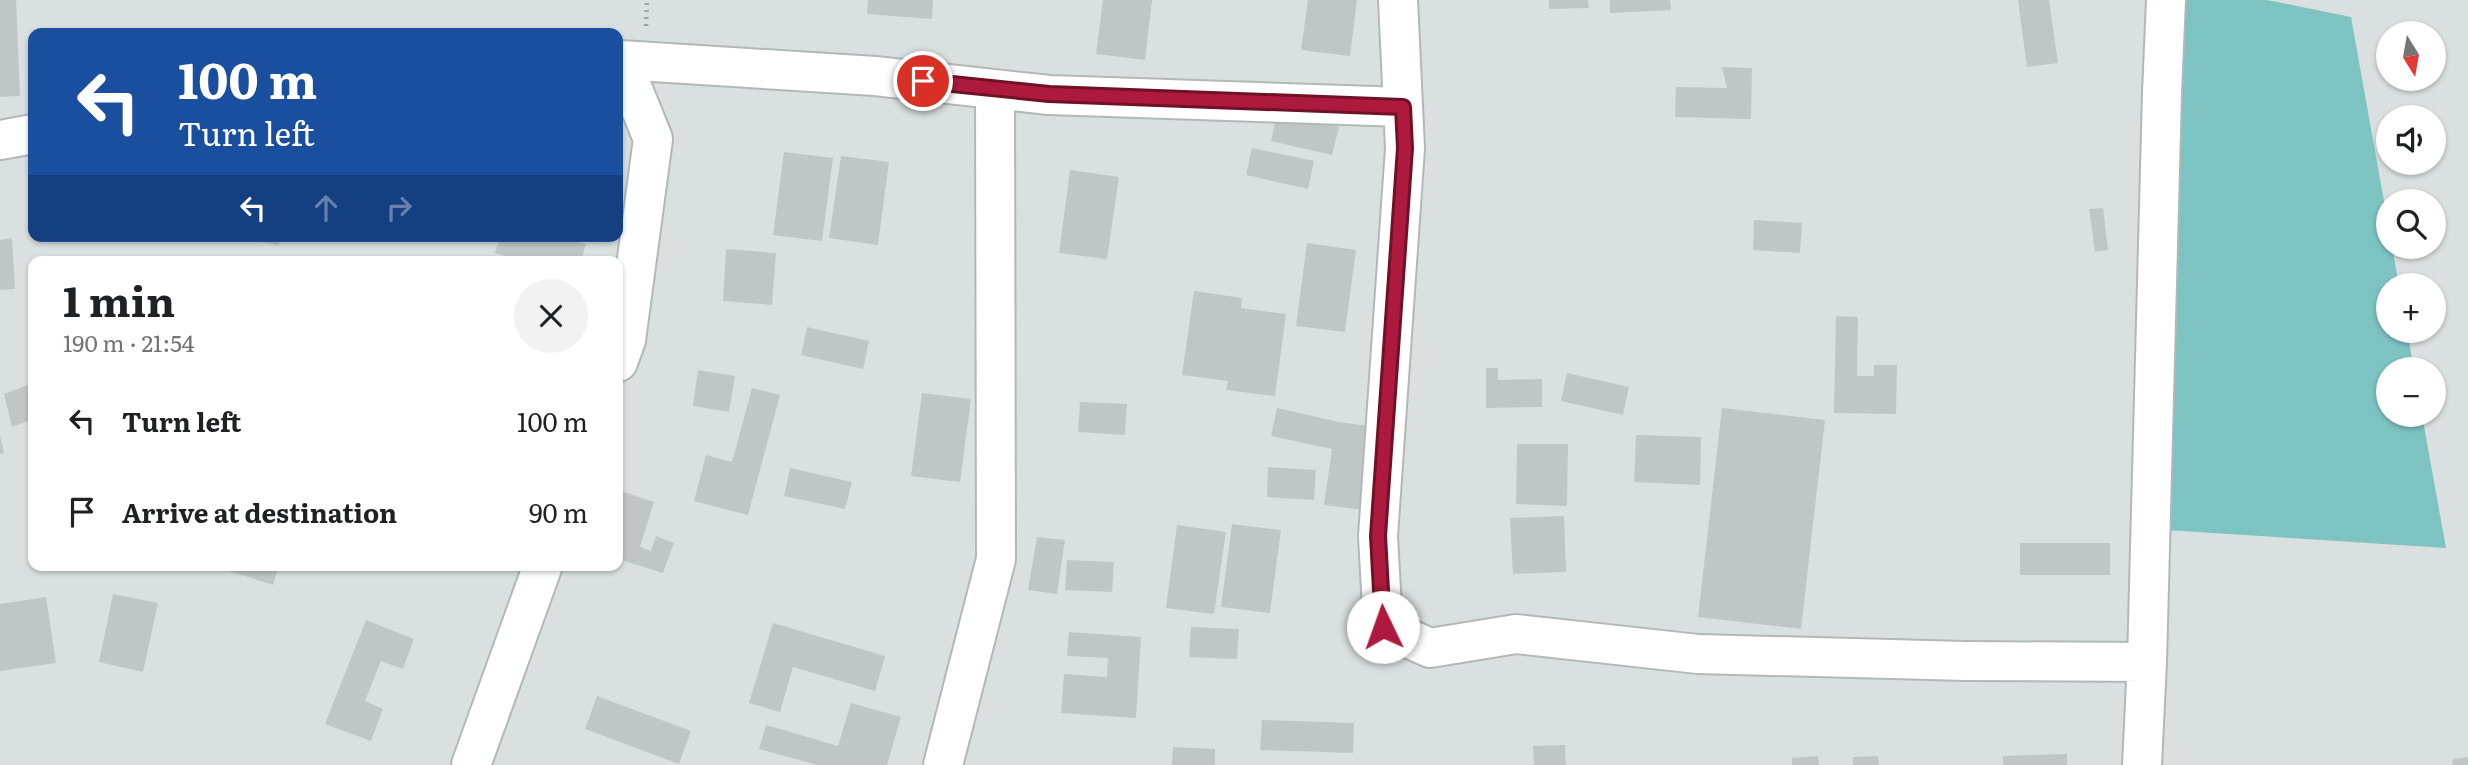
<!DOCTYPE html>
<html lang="en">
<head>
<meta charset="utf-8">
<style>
  :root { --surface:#fff; --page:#f2f2f2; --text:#202124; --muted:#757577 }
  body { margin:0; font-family:Literata,serif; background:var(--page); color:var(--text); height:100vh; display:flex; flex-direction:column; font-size:26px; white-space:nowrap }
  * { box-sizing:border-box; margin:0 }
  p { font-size:23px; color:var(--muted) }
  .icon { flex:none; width:38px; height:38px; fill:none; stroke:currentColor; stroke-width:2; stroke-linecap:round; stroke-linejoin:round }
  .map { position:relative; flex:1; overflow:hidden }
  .panel { position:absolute; left:28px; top:256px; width:595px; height:315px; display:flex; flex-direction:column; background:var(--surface); border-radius:14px; box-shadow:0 2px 5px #0004 }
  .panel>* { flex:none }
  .banner { position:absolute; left:28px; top:28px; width:595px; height:214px; border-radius:14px; box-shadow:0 2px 5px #0004; background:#1a4fa0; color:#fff; overflow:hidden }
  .needle { width:46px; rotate:169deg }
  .buttons { position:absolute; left:2376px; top:21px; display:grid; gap:14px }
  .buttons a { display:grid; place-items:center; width:70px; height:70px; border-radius:50%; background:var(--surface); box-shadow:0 2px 5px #0004; font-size:35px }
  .pin { position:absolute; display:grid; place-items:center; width:60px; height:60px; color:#fff; margin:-30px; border:4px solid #fff; border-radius:50%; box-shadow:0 2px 7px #0007 }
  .me { position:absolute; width:77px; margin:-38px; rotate:357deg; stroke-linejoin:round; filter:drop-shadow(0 0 5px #0008) }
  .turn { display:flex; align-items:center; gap:24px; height:147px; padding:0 35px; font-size:32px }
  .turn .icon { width:91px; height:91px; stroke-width:2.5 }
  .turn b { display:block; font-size:49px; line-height:60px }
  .lanes { display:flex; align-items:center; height:66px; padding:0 35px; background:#0003; justify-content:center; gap:35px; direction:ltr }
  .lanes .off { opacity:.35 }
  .round { display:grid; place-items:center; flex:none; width:74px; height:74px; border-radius:37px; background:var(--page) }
  .headline { display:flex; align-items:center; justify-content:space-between; height:119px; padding:0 35px }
  h1 { font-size:42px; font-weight:700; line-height:52px }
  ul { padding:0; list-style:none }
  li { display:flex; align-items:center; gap:21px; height:91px; padding:0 35px }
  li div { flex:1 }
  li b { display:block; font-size:26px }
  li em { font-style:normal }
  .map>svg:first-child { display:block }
</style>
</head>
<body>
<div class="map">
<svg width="2468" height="765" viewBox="0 0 2468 765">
  <rect width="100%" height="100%" fill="#dae0e0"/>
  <path fill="#7cc3c2" d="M2167,0H2267L2351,17L2389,229V247H2392L2399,285H2389V331H2407L2414,369H2389V415H2422L2446,548L2150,529Z"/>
  <path fill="#c0c6c6" d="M0,0H16L20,96L0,97Z
    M868,0H933L932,19L867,14Z
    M1103,0H1152L1145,60L1096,54Z
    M1308,0H1357L1350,56L1301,50Z
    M1549,0H1588L1589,8L1549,9Z
    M1610,0H1670L1671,10L1610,13Z
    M2018,0H2049L2058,63L2027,67Z
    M1722,67L1752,68L1751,119L1675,117L1676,87L1727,88Z
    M1277,113L1339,127L1332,155L1271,141Z
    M1252,148L1314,161L1308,189L1246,175Z
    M784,152L833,158L822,241L773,235Z
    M841,156L889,162L878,245L829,238Z
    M1070,170L1119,177L1107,259L1059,253Z
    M2103,208L2108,250L2095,252L2089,209Z
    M1754,220L1802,223L1800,253L1753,250Z
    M37,236H58V238L38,241Z
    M221,236H280L279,245Z
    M500,236H559L586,244L581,261H523L495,253Z
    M12,238L15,289L0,290V240Z
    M1307,243L1356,250L1345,332L1296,326Z
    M726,249L776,253L772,305L723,301Z
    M1194,291L1242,298L1241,308L1286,314L1275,396L1226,390L1228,381L1182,375Z
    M1836,316L1858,317L1857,376H1874V365H1897L1896,414L1834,413Z
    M807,327L869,341L863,369L801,355Z
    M1486,368H1498V380L1542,379V407L1486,408Z
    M698,370L735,376L729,412L693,406Z
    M1567,373L1629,387L1623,415L1561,401Z
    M33,383V419L12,427L4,394Z
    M752,388L780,395L748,515L694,501L706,455L732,462Z
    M922,393L971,399L960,482L911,476Z
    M1080,402L1127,404L1125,435L1078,432Z
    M1277,408L1339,422L1384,428L1373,511L1324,505L1332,449L1271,436Z
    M1722,408L1825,420L1801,629L1698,617Z
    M0,435L4,453L0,454Z
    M1636,435L1701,437L1700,485L1634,482Z
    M1517,444H1568L1567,506L1516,504Z
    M1268,467L1316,470L1314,500L1267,497Z
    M790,468L852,482L845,509L784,496Z
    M618,490L654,502L640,547L651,551L656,536L674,543L663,573L618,559Z
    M1564,516L1566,572L1513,574L1510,518Z
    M1232,524L1281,530L1270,613L1221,607Z
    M1177,525L1226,532L1214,614L1166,608Z
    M1037,537L1065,540L1057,594L1028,590Z
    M2020,543H2110V575H2020Z
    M1067,560L1114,562L1112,592L1065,590Z
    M224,565H279L273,585L223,569Z
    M113,594L158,603L143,672L99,662Z
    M46,597L56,663L0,671V604Z
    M366,620L414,639L403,669L381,661L365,701L383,709L371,741L325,724Z
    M773,623L885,656L875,691L793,667L780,712L749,703Z
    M1191,627L1239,629L1237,659L1189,657Z
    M1069,632L1141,637L1136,718L1061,713L1064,674L1107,677L1108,658L1067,656Z
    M597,696L691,731L679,764L585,729Z
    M851,703L901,717L887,765H817L759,749L766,725L838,746Z
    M1262,720L1354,723L1353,753L1260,750Z
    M1565,745L1566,765H1534L1533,746Z
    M1173,747L1215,749V765H1172Z
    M2067,754V765H2003V756Z
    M1818,756L1819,765H1792V758Z
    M1878,756L1879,765H1853V757Z
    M2468,757V765H2452L2453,759Z"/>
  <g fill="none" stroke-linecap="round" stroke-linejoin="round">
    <defs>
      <path id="minor" d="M1398,0L1405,148L1378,536L1383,627L1430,648L1516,634L1698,654L1966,661L2147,662L2162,93L2166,0
        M618,60H621L653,139L626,340L618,362
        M621,60L875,76L1049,95L1403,107
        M0,140L33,134
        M471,765L543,565
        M943,765L996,559L995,89
        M2142,765L2147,662"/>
    </defs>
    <use href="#minor" stroke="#b2b8b8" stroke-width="42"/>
    <path stroke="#9fa4a4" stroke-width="4.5" stroke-dasharray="2 5" stroke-linecap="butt" d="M646,26L647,0"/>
    <use href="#minor" stroke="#fff" stroke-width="38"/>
  </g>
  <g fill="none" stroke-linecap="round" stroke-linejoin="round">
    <defs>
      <path id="route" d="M923,81L1049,94L1403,107L1405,148L1378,536L1383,627"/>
    </defs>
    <use href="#route" stroke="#711128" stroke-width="18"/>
    <use href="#route" stroke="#ae1a3e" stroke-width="12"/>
  </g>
</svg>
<div class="buttons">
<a><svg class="needle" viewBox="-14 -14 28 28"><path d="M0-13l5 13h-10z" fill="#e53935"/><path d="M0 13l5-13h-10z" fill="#757577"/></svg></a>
<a><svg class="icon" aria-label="sound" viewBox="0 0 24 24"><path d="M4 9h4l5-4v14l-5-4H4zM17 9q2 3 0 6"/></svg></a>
<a><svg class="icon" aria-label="search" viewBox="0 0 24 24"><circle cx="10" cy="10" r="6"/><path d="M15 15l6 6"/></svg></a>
<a>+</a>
<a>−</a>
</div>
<div class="pin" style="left:923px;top:81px;background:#d93025"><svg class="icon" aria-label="arrive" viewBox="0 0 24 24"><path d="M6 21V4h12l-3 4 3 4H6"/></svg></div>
<svg class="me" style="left:1383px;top:627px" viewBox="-20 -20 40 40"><circle r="19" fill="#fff"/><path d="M0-13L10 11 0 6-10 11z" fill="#ae1a3e"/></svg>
<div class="banner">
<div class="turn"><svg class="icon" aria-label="left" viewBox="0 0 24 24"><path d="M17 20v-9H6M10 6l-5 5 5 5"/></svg><div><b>100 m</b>Turn left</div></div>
<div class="lanes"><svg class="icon" aria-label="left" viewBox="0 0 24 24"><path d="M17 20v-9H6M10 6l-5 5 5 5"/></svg><svg class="icon off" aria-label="ahead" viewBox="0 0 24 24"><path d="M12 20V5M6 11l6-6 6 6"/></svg><svg class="icon off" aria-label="right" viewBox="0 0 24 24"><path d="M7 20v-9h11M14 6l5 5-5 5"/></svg></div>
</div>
<section class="panel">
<div class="headline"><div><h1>1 min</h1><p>190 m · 21:54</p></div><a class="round"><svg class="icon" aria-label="close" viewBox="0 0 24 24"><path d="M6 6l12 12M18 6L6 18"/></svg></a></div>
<ul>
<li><svg class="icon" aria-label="left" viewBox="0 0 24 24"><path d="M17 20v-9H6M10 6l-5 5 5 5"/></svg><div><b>Turn left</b></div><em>100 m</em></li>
<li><svg class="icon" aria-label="arrive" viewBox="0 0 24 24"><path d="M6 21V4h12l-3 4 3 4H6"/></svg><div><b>Arrive at destination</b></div><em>90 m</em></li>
</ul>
</section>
</div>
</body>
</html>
